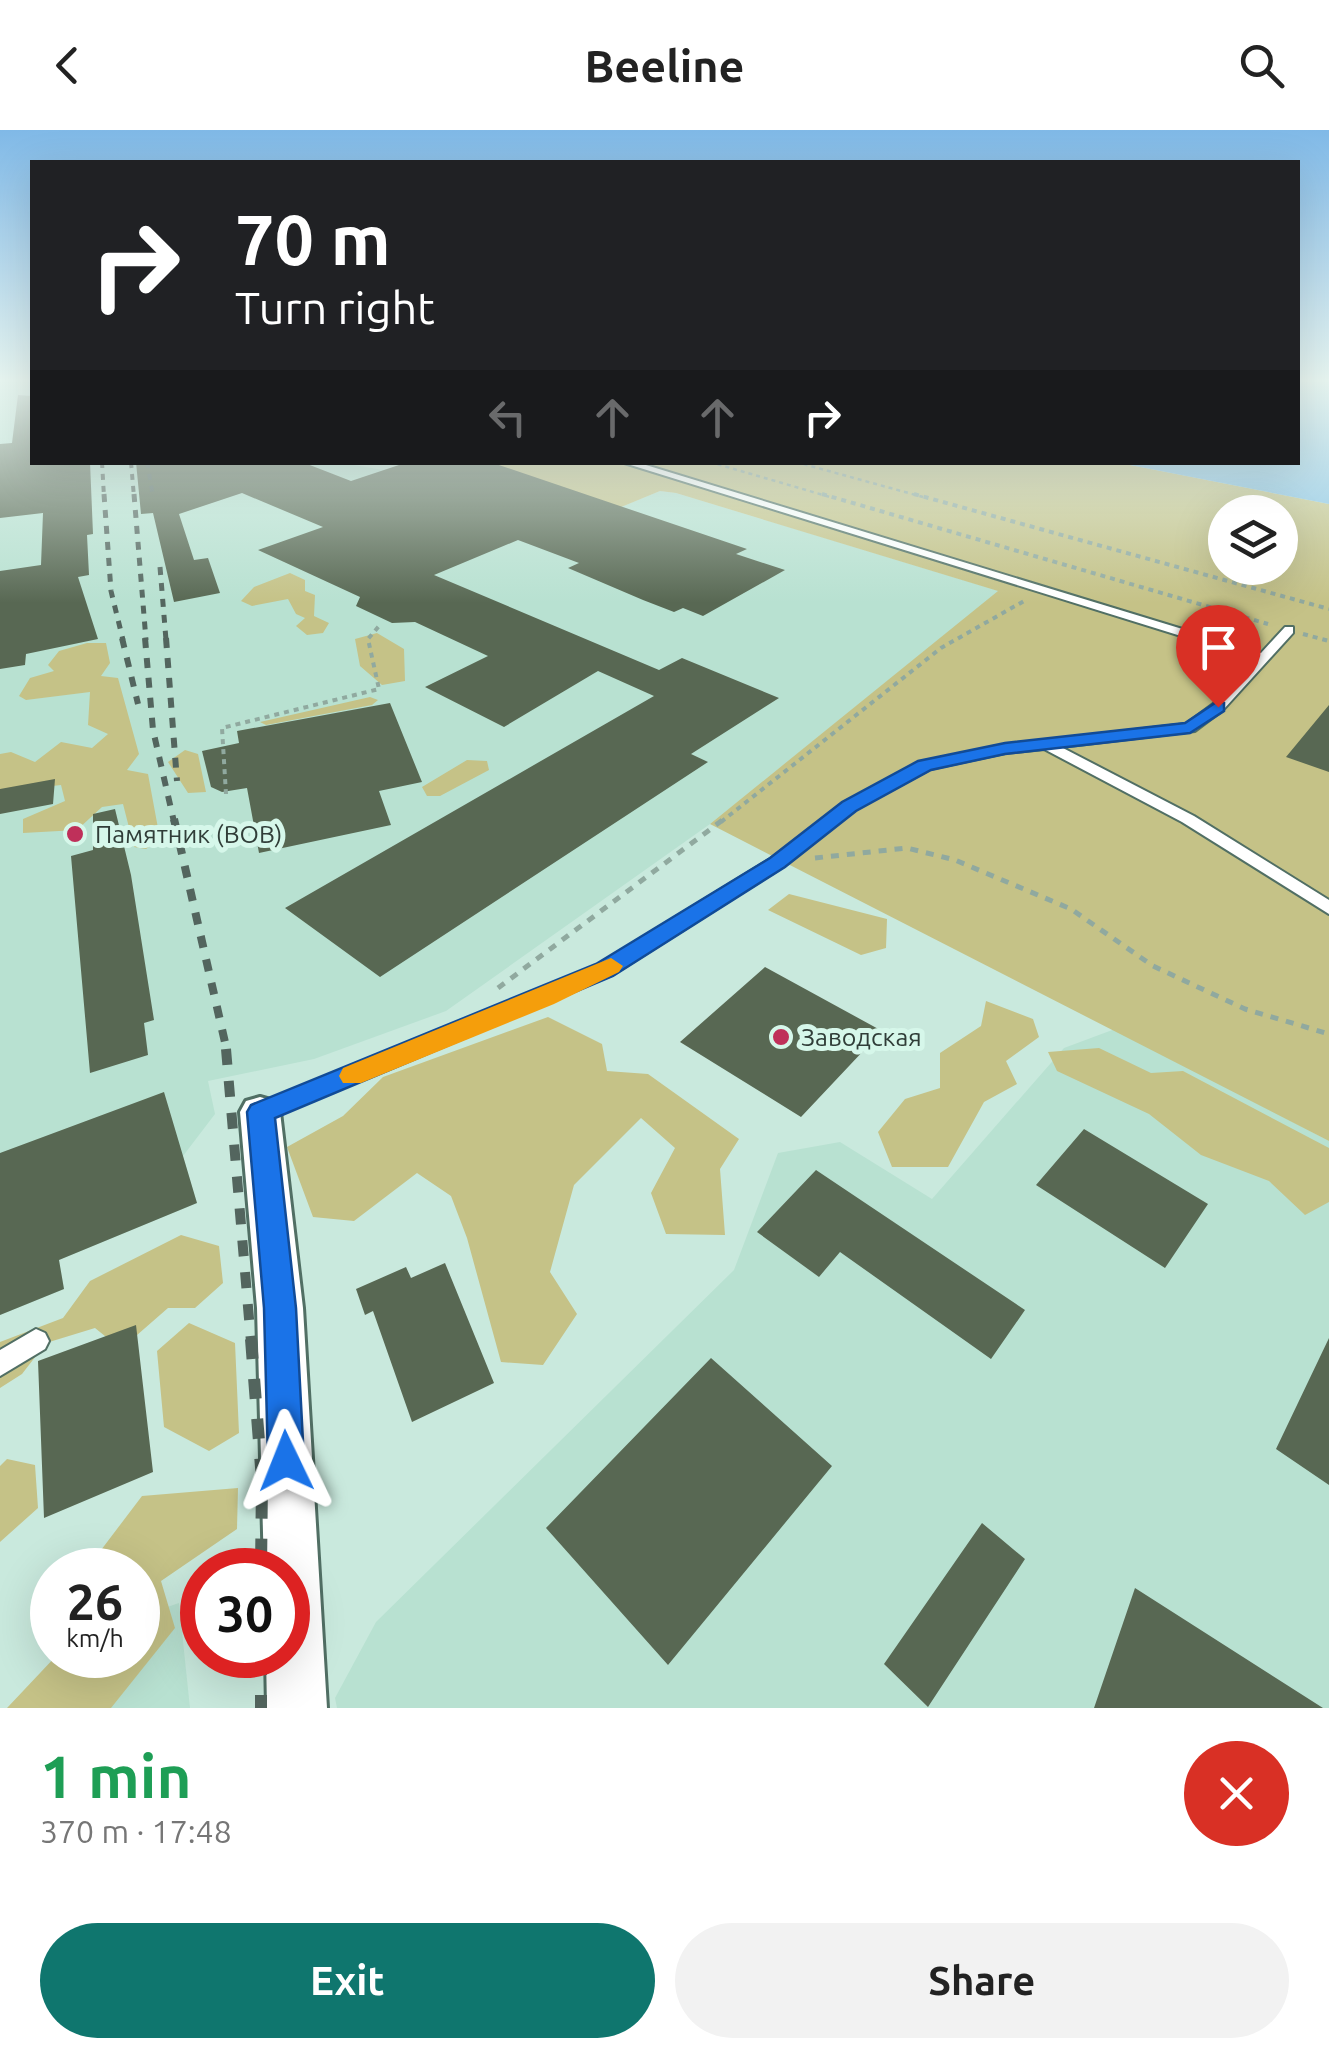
<!DOCTYPE html>
<html lang="en">
<head>
<meta charset="utf-8">
<style>
  :root { --surface:#fff; --page:#f2f2f2; --text:#222; --muted:#767676; --accent:#0f766e }
  body { margin:0; font-family:Ubuntu,sans-serif; background:var(--page); color:var(--text); height:100vh; display:flex; flex-direction:column; font-size:38px; white-space:nowrap }
  * { box-sizing:border-box; margin:0 }
  p { font-size:32px; color:var(--muted) }
  .icon { flex:none; width:55px; height:55px; fill:none; stroke:currentColor; stroke-width:2; stroke-linecap:round; stroke-linejoin:round }
  .map { position:relative; height:1578px; overflow:hidden }
  .panel { display:flex; flex-direction:column; background:var(--surface); flex:1 }
  .panel>* { flex:none }
  .top-card { position:absolute; left:30px; top:30px; width:1270px; height:305px; border-radius:0px; box-shadow:0 10px 40px #0002; background:#202124; color:#fff; overflow:hidden }
  .buttons { position:absolute; left:1208px; top:365px; display:grid; gap:20px }
  .buttons a { display:grid; place-items:center; width:90px; height:90px; border-radius:50%; background:var(--surface); box-shadow:0 10px 40px #0002; font-size:50px }
  .speed { position:absolute; left:30px; top:1418px; display:flex; gap:20px; font-size:50px; font-weight:700; text-align:center }
  .speed>* { display:grid; place-content:center; width:130px; height:130px; border-radius:50%; background:var(--surface); box-shadow:0 10px 40px #0002; line-height:1 }
  .speed small { font-size:25px; font-weight:400 }
  .speed .limit { border:15px solid #d22; background:#fff; color:#111 }
  .pin { position:absolute; display:grid; place-items:center; width:85px; height:85px; color:#fff; margin:-102px -42px; border-radius:50% 50% 50% 0; rotate:-45deg; box-shadow:0 0 10px #0007 }
  .pin .icon { rotate:45deg }
  .me { position:absolute; width:110px; margin:-55px; rotate:358deg; stroke-linejoin:round; filter:drop-shadow(0 0 8px #0008) }
  .turn { display:flex; align-items:center; gap:35px; height:210px; padding:0 40px; font-size:45px }
  .turn .icon { width:130px; height:130px; stroke-width:2.5 }
  .turn b { display:block; font-size:70px; line-height:85px }
  .lanes { display:flex; align-items:center; height:95px; padding:0 40px; background:#0003; justify-content:center; gap:50px; direction:ltr }
  .lanes .off { opacity:.35 }
  .round { display:grid; place-items:center; flex:none; width:105px; height:105px; border-radius:52px; background:var(--page) }
  .headline { display:flex; align-items:center; justify-content:space-between; height:170px; padding:0 40px }
  h1 { font-size:60px; font-weight:600; line-height:75px; color:#1e9e55 }
  .primary-button { display:flex; gap:20px; margin-top:auto; padding:20px 40px }
  .primary-button a { flex:1; height:115px; border-radius:60px; background:var(--accent); color:#fff; font-size:40px; font-weight:600; line-height:115px; text-align:center }
  .primary-button a+a { background:var(--page); color:var(--text) }
  header { display:flex; justify-content:space-between; align-items:center; height:130px; padding:0 40px; background:var(--surface); font-size:45px; font-weight:600 }
  .map>svg:first-child { display:block }
</style>
</head>
<body>
<header><svg class="icon" aria-label="back" viewBox="0 0 24 24"><path d="M15 5l-7 7 7 7"/></svg>Beeline<svg class="icon" aria-label="search" viewBox="0 0 24 24"><circle cx="10" cy="10" r="6"/><path d="M15 15l6 6"/></svg></header>
<div class="map">
<svg width="1329" height="1578" viewBox="0 0 1329 1578">
  <rect width="100%" height="100%" fill="#c9e9dd"/>
  <path fill="#b8e1d1" d="M0,252H32V332H337L614,380L660,361L676,363L999,461L710,694L446,881L314,929L208,951L215,984L183,1026L197,1073L59,1130L64,1159L0,1185Z
    M1115,899L1329,1011V1578H337L335,1568L376,1492L734,1140L778,1023L840,1012L932,1069L1064,918Z
    M179,1473L190,1578H16L138,1525V1487Z"/>
  <path fill="#c5c287" fill-rule="evenodd" d="M490,333H1120L1329,374V1011L710,694L998,461L676,363L660,361L614,380ZM1225,382H1280V438H1225Z
    M290,443L305,450V461L315,465L314,486L329,493L323,503L307,505L296,496L305,488L296,484L288,469L252,476L241,471L254,457Z
    M377,503L404,519L405,551L382,555L360,536L355,509Z
    M87,513H106L110,533L101,546L118,548L139,624L127,640L148,644L160,709L146,719L134,717L123,674L102,677L77,700L23,703V689L65,671L61,655L0,662V624L11,622L35,632L61,612L92,618L108,604L88,595L90,562L26,570L19,566L30,548L54,541L48,535L59,521Z
    M370,567L378,570L372,575L266,595L260,592Z
    M185,620L198,624L206,662L188,663L168,632Z
    M467,630L487,631L489,640L440,666H427L422,657Z
    M789,764L887,789L886,818L861,825L768,780Z
    M986,871L1033,889L1039,907L1006,931L1017,954L984,972L948,1037H892L878,1002L905,969L940,958V923L981,896Z
    M548,887L602,914L607,941L648,944L739,1009L720,1039L725,1105L666,1104L651,1063L675,1018L641,988L574,1055L550,1142L577,1184L543,1235L501,1232L467,1108L451,1066L417,1043L354,1091L313,1087L287,1017L343,986L383,947Z
    M1099,918L1151,943L1183,941L1329,1018V1072L1305,1085L1269,1051L1201,1025L1149,984L1057,941L1048,922Z
    M181,1105L219,1116L223,1153L195,1178H168L121,1219L95,1198L46,1213L22,1244L0,1258V1212L63,1188L90,1151Z
    M189,1193L235,1213L239,1303L209,1321L164,1297L157,1221Z
    M7,1329L35,1335L38,1378L0,1412V1336Z
    M238,1358L237,1399L161,1451L175,1498L111,1578H7L57,1525H138V1440H100L95,1428L142,1366Z"/>
  <path fill="#84c1e5" d="M1298,252H1329V374L1120,333L1298,332Z"/>
  <path fill="#586853" d="M18,265L32,266V332H90L93,404L87,405L89,445L78,447L98,509L26,524L25,535L0,539V441L41,435L43,383L0,388V314L12,313Z
    M136,332H302L351,351L408,332H490L747,419L736,424L785,440L703,486L683,478L674,482L643,470L568,438L579,433L518,410L434,445L659,540L682,528L779,568L691,624L708,632L380,847L285,778L654,566L598,541L504,597L425,557L488,526L415,492L392,493L356,476L360,467L258,420L323,397L242,363L179,384L194,430L208,428L220,463L174,472L153,383L141,384Z
    M390,573L422,652L379,661L391,695L259,723L247,658L222,662L211,657L202,621L239,613L237,601Z
    M1329,575V642L1286,627Z
    M55,649L53,674L0,684V659Z
    M115,679L131,745L154,890L144,893L148,925L90,943L71,726L93,720V684Z
    M765,837L882,901L801,987L680,912Z
    M164,962L197,1073L59,1130L64,1159L0,1185V1023Z
    M1084,999L1208,1074L1165,1138L1036,1055Z
    M816,1040L1025,1180L991,1229L840,1122L819,1147L757,1102Z
    M445,1133L494,1253L412,1292L373,1181L365,1185L356,1159L406,1137L411,1148Z
    M136,1195L153,1342L44,1388L38,1231Z
    M1329,1208V1355L1276,1319Z
    M711,1228L832,1336L668,1535L546,1398Z
    M982,1393L1025,1429L928,1577L884,1534Z
    M1135,1458L1323,1578H1094Z"/>
  <g fill="none" stroke-linecap="round" stroke-linejoin="round">
    <defs>
      <path id="service" d="M621,332H636L1261,523L1285,497H1293V503L1223,580L1195,601L1061,617L1194,686L1329,770V784L1182,692L1044,619L1005,623L930,639L854,680L784,736L612,845L267,988L260,990L253,988L249,982L253,976L598,835L772,728L844,674L920,633L1005,615L1186,594L1213,574L1255,529Z
        M36,1199L45,1203L49,1211L45,1219L0,1246V1220Z"/>
      <path id="minor" d="M260,967L274,971L280,982L303,1178L327,1578H267L266,1525H288V1440H264L257,1178L240,982L246,971Z"/>
    </defs>
    <use href="#service" stroke="#516f64" stroke-width="4"/>
    <use href="#minor" stroke="#516f64" stroke-width="6"/>
    <path stroke="#90a99f" stroke-width="2.5" stroke-dasharray="4 4" stroke-linecap="butt" d="M710,332L830,367
      M796,332L923,367"/>
    <path stroke="#90a99f" stroke-width="4" stroke-dasharray="5 5" stroke-linecap="butt" d="M822,364L1268,494
      M914,364L1329,479
      M1303,504L1329,511
      M226,664L222,598L379,559L368,509L379,496
      M721,692L941,518L1024,471"/>
    <path stroke="#90a99f" stroke-width="5" stroke-dasharray="8 8" stroke-linecap="butt" d="M815,728L907,718L955,730L1071,779L1153,836L1245,879L1329,904
      M498,858L724,689"/>
    <use href="#service" fill="#fff" fill-rule="evenodd"/>
    <use href="#minor" fill="#fff" fill-rule="evenodd"/>
    <path stroke="#53655e" stroke-width="4" stroke-dasharray="6 6" stroke-linecap="butt" d="M102,332L104,367
      M131,332L134,367
      M147,332L153,366"/>
    <path stroke="#53655e" stroke-width="5" stroke-dasharray="8 8" stroke-linecap="butt" d="M104,364L111,461L123,510
      M134,364L146,510
      M160,437L166,510"/>
    <path stroke="#53655e" stroke-width="6" stroke-dasharray="10 10" stroke-linecap="butt" d="M122,508L138,574
      M145,508L153,600L174,692
      M166,508L177,651"/>
    <path stroke="#53655e" stroke-width="8" stroke-dasharray="12 12" stroke-linecap="butt" d="M174,689L227,921"/>
    <path stroke="#53655e" stroke-width="10" stroke-dasharray="16 16" stroke-linecap="butt" d="M226,919L251,1212"/>
    <path stroke="#53655e" stroke-width="12" stroke-dasharray="20 20" stroke-linecap="butt" d="M251,1209L262,1350L261,1440
      M261,1525V1578"/>
  </g>
  <linearGradient id="sky" x2="0" y2="1"><stop stop-color="#80b9e7"/><stop offset="0.53" stop-color="#e7f5f0"/><stop offset="1" stop-color="#e7f5f0" stop-opacity="0"/></linearGradient>
  <rect width="1329" height="473" fill="url(#sky)"/>
  <path fill="#1a73e8" stroke="#114b97" stroke-width="2.5" d="M1218,571L1224,573V581L1190,603L1005,624L931,640L856,681L785,737L613,846L275,988L296,1178L304,1331L299,1343L286,1349L273,1343L268,1331L264,1178L247,982L251,975L596,834L770,728L842,672L918,631L1005,613L1185,593Z"/>
  <path fill="#f59e0b" d="M611,828L623,836L619,842L554,874L361,953H343L339,946L343,938Z"/>
  <g fill="#bf305a" stroke="#d6f7ea" stroke-width="4">
    <circle cx="75" cy="704" r="10"/>
    <circle cx="781" cy="907" r="10"/>
  </g>
  <g text-anchor="middle" dominant-baseline="central" stroke-width="10" stroke-linejoin="round" paint-order="stroke">
    <g font-size="25" fill="#303d38" stroke="#d6f7ea" text-anchor="start">
      <text x="95" y="704">Памятник (ВОВ)</text>
      <text x="801" y="907">Заводская</text>
    </g>
  </g>
</svg>
<div class="buttons">
<a><svg class="icon" aria-label="layers" viewBox="0 0 24 24"><path d="M12 4l9 5-9 5-9-5zM3 14l9 5 9-5"/></svg></a>
</div>
<div class="speed"><div>26<small>km/h</small></div><div class="limit">30</div></div>
<div class="pin" style="left:1218px;top:577px;background:#d93025"><svg class="icon" aria-label="arrive" viewBox="0 0 24 24"><path d="M6 21V4h12l-3 4 3 4H6"/></svg></div>
<svg class="me" style="left:286px;top:1331px" viewBox="-20 -20 40 40"><path d="M0-17L14 15 0 8-14 15z" fill="#1a73e8" stroke="#fff" stroke-width="4"/></svg>
<div class="top-card">
<div class="turn"><svg class="icon" aria-label="right" viewBox="0 0 24 24"><path d="M7 20v-9h11M14 6l5 5-5 5"/></svg><div><b>70 m</b>Turn right</div></div>
<div class="lanes"><svg class="icon off" aria-label="left" viewBox="0 0 24 24"><path d="M17 20v-9H6M10 6l-5 5 5 5"/></svg><svg class="icon off" aria-label="ahead" viewBox="0 0 24 24"><path d="M12 20V5M6 11l6-6 6 6"/></svg><svg class="icon off" aria-label="ahead" viewBox="0 0 24 24"><path d="M12 20V5M6 11l6-6 6 6"/></svg><svg class="icon" aria-label="right" viewBox="0 0 24 24"><path d="M7 20v-9h11M14 6l5 5-5 5"/></svg></div>
</div>
</div>
<section class="panel">
<div class="headline"><div><h1>1 min</h1><p>370 m · 17:48</p></div><a class="round" style="background:#d93025;color:#fff"><svg class="icon" aria-label="close" viewBox="0 0 24 24"><path d="M6 6l12 12M18 6L6 18"/></svg></a></div>
<div class="primary-button"><a>Exit</a><a>Share</a></div>
</section>
</body>
</html>
